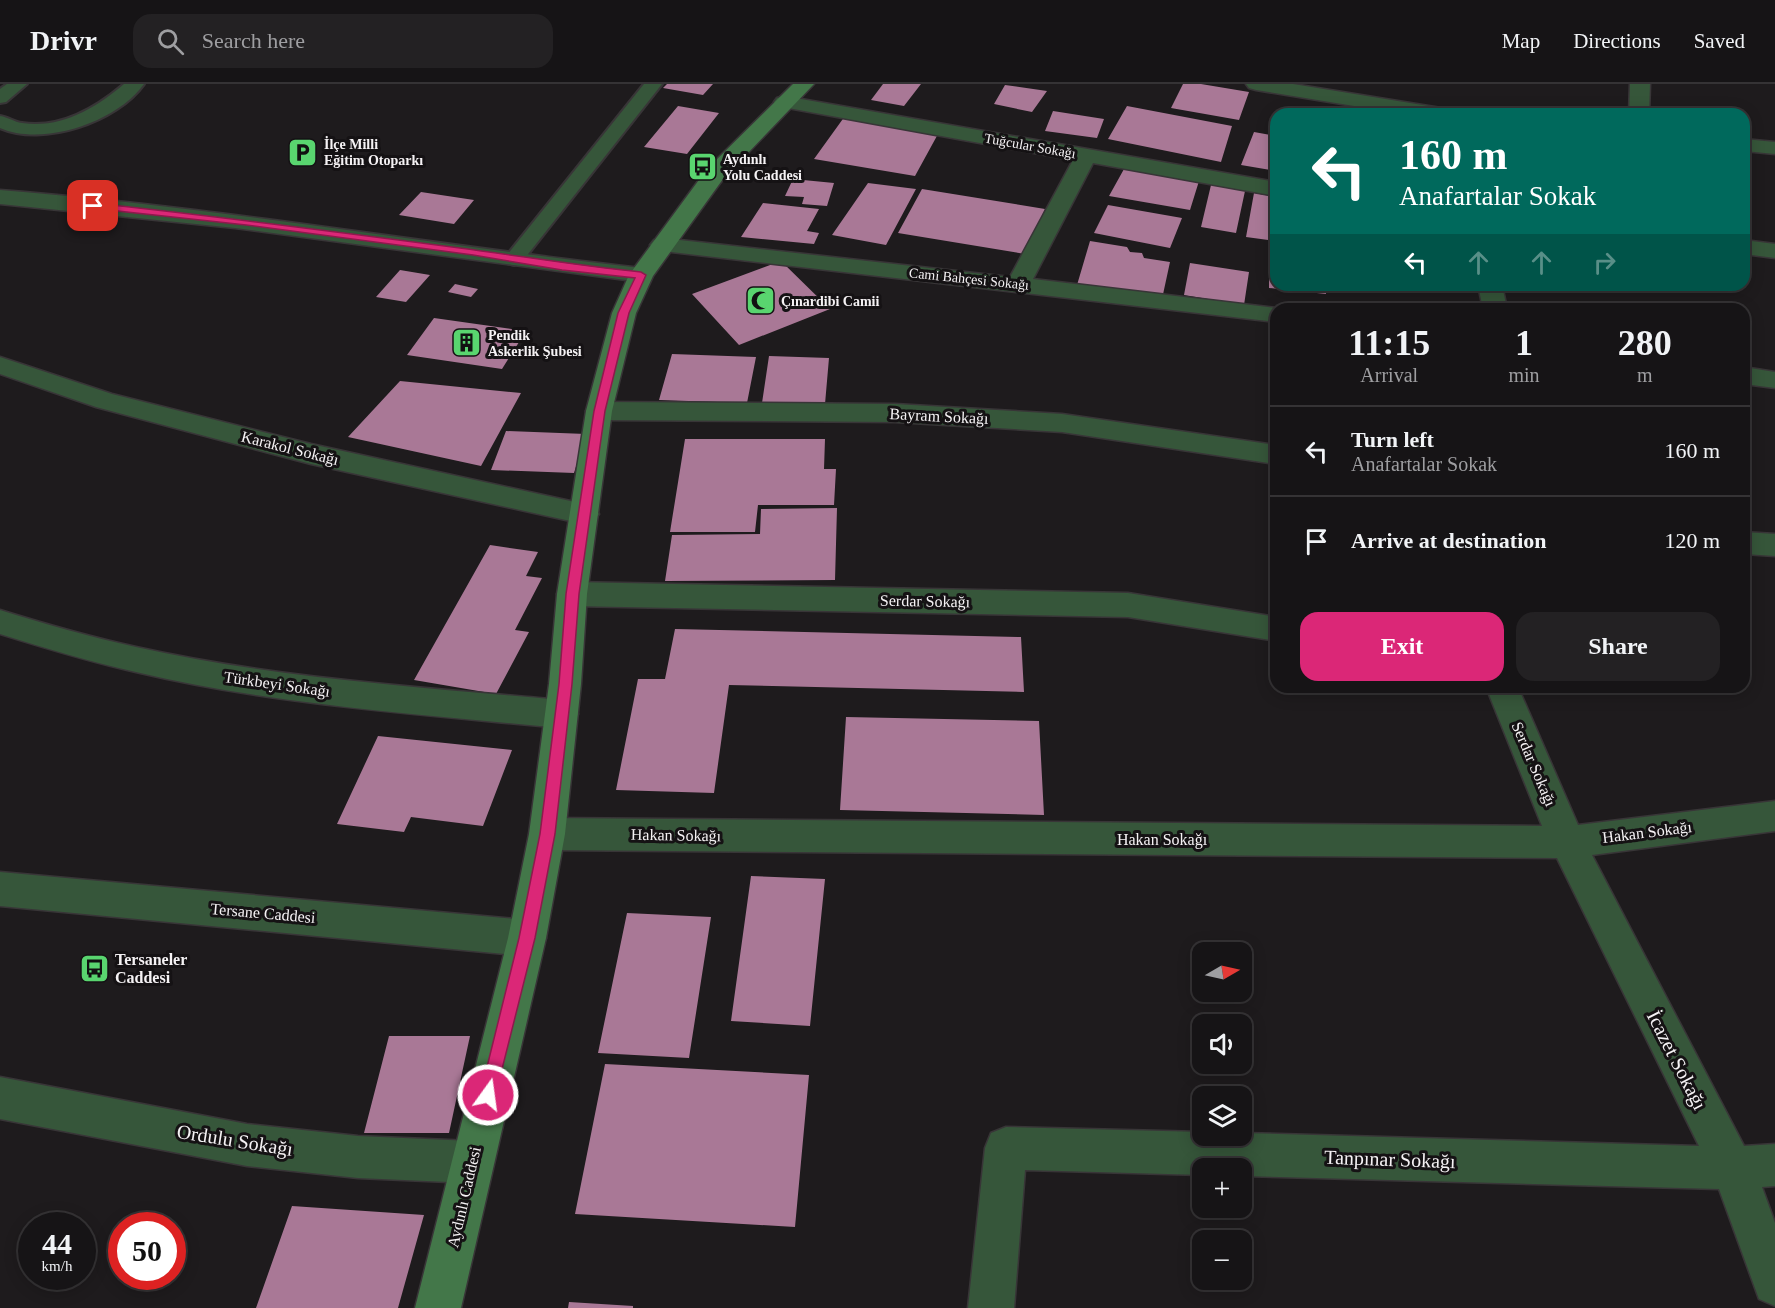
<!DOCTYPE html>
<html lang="en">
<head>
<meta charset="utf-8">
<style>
  :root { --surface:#161416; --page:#232123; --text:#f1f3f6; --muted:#9e9ea1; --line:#353335; --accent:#db2777 }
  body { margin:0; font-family:"Times New Roman",serif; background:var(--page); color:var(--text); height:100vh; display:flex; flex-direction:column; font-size:22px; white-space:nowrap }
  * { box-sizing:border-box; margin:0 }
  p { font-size:20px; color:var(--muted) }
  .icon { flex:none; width:33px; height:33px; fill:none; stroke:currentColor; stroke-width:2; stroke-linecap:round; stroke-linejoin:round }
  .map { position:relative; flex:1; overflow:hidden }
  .panel { position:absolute; left:1270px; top:219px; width:480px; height:390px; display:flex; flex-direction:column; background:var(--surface); border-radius:18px; box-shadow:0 3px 15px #0003,0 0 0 2px var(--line) }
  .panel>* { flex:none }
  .guide { position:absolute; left:1270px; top:24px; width:480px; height:183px; border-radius:18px; box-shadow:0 3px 15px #0003,0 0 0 2px var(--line); background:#00695c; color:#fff; overflow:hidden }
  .needle { width:39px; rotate:81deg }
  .fabs { position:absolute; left:1192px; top:858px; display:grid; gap:12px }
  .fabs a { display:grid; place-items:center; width:60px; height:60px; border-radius:12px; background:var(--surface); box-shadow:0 3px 15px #0003,0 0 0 2px var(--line); font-size:30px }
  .speed { position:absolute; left:18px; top:1128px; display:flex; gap:12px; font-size:30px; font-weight:700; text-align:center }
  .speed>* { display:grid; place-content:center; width:78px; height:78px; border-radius:50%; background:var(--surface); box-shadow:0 3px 15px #0003,0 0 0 2px var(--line); line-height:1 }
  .speed small { font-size:15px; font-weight:400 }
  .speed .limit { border:9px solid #d22; background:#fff; color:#111 }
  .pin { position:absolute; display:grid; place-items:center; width:51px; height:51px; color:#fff; margin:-26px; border-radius:12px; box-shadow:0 3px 9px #0006 }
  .me { position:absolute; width:66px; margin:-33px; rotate:14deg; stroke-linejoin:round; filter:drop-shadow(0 0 4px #0008) }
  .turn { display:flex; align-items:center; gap:21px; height:126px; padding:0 30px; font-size:27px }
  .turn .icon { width:78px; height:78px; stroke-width:2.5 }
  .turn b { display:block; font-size:42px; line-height:51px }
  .lanes { display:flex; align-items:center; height:57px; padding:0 30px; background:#0003; justify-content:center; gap:30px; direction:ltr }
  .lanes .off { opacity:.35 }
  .eta { display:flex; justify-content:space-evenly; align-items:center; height:102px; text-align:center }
  .eta b { font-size:36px; font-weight:800; line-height:42px }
  .button { display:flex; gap:12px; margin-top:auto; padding:12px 30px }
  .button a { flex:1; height:69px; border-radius:18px; background:var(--accent); color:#fff; font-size:24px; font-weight:800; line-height:69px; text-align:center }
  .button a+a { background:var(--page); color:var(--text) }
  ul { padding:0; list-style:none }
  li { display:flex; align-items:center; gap:18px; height:90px; padding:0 30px; border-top:2px solid var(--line) }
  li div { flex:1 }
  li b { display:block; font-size:22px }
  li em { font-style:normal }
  header { display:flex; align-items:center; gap:36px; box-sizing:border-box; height:84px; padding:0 30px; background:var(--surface); border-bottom:2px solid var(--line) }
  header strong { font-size:28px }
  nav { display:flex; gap:33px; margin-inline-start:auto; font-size:21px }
  .search { width:420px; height:54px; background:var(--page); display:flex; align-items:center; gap:15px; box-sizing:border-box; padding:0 21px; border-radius:18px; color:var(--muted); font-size:22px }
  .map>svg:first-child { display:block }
</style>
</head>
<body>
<header>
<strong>Drivr</strong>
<div class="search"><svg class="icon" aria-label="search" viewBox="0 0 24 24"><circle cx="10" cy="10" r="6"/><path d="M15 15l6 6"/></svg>Search here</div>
<nav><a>Map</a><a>Directions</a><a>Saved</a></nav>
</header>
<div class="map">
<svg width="1775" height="1224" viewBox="0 0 1775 1224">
  <rect width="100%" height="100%" fill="#1e1b1d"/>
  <path fill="#a97896" d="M667,0H713L703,11L663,4Z
    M883,0H921L904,22L871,16Z
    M1183,0H1201L1249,8L1239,36L1171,24Z
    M1005,1L1047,7L1032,28L994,20Z
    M678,22L719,29L687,70L644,63Z
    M1127,22L1232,42L1221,78L1108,55Z
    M1053,27L1104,35L1097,54L1045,47Z
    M845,32L938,50L915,92L814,75Z
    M1254,48L1276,52V87L1241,81Z
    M1124,85L1199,97L1190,126L1109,112Z
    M793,95L834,99L827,122L802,120L804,113L785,112Z
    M868,99L916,105L886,161L832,151Z
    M1211,101L1245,107L1236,149L1201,143Z
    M922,105L1045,125L1025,170L898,149Z
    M421,108L474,116L454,140L399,131Z
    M1254,109L1276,113V157L1246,153Z
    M763,119L819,125L807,147L819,149L814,160L741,153Z
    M1108,121L1182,134L1170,164L1094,149Z
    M1090,157L1127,163L1130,168L1142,169L1144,174L1170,178L1162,215L1077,201Z
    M1269,171L1276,172V201H1325L1326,210L1269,204Z
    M781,177L830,225L739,261L692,210Z
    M1190,179L1249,188L1244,221L1184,211Z
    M400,186L430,191L406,218L376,213Z
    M455,200L478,205L471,213L448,208Z
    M434,234L526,247L502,285L407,271Z
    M672,270L756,273L747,319L659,316Z
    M769,272L829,274L825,320L762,319Z
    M400,297L521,309L481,382L348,353Z
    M506,347L586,350L574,389L491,386Z
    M685,355H825L824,385H836L834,421H758L755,448H670Z
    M837,424L835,496L665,497L672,451L760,450L761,425Z
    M490,461L538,468L526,492L542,494L515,546L529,548L496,610L414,596Z
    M675,545L1021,553L1024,608L729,601L714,709L616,706L638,595H665Z
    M846,633L1039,637L1044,731L840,726Z
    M378,652L512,666L483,742L411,733L404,748L337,740Z
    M751,792L825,795L810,942L731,937Z
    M627,829L711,833L689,974L598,969Z
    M389,952H470L449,1049H364Z
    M605,980L809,991L795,1143L575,1130Z
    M292,1122L424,1131L398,1224H256Z
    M569,1218L633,1222V1224H568Z"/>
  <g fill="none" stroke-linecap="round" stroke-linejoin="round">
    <defs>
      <path id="lane" d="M7,0H27L6,18L0,19V5Z
        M124,0H144C117,38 43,63 0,44V32C8,33 14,38 22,39C61,45 96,24 124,0Z
        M644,0H662L521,179L514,181L507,179L504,175L507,171Z"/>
      <path id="street" d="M1246,0H1293L1441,24L1448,26L1451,30H1403L1256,6L1249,4Z
        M1630,0H1650L1649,30H1629Z
        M784,12L1276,98V112L1093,79L1033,195L1285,225H1276V238L654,166L650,161L654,156L662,154L1010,193L1073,76L777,22L774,18L777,14Z
        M1744,55L1775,58V70L1744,67Z
        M0,106C215,123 427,160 641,184L650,186L653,191L650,196L641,198L235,144L0,120Z
        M1744,156L1775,160V174L1744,170Z
        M1478,201H1502L1507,225H1483Z
        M0,273L112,310L311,360L584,420L594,423L599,430L594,437L584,440L311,380L96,323L0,290Z
        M1744,283L1775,288V304L1744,300Z
        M599,318L895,320L1062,330L1276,361V380L1062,348L895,338L599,336L589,333L586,327L589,321Z
        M1744,448L1775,450V472L1744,470Z
        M572,498L1128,509L1276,533V557L1128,533L572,522L561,518L557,510L561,502Z
        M0,526C45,540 90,553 136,563C275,594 419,603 561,616L573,620L578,630L573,640L561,644C419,630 275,621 136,588C90,578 45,564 0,550Z
        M1486,603H1518L1578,741L1775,717V747L1592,771L1744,1062L1775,1060V1102L1762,1103L1775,1139V1222L1759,1215L1719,1105L1242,1092V1084H1203V1091L1025,1086L1014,1224H968L985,1064L991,1049L1006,1043L1203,1048V1052H1242V1049L1699,1062L1557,774L547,766L534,761L529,750L534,739L547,734L1542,742Z
        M0,788L527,836L540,841L546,854L540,867L527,872L0,822Z
        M0,993L247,1040L358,1052L472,1057L487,1063L493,1078L487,1093L472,1099L358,1094L247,1082L0,1035Z"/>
      <path id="secondary" d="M793,0H814L723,95L653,192L636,229L612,327L587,510L581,600L565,750L546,854L461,1224H415L508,854L529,750L549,600L557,510L586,327L612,229L629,191L707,85Z"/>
    </defs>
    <use href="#lane" stroke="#383537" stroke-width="4"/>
    <use href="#street" stroke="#383537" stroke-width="3"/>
    <use href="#secondary" stroke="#383537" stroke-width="3"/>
    <use href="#lane" fill="#36563a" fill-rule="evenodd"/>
    <use href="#street" fill="#36563a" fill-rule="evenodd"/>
    <use href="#secondary" fill="#437749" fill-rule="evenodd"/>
  </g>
  <path fill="#db2777" stroke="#8e194d" stroke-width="1.5" d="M93,119C216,132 338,148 460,164C521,172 580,182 641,188L646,191L629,229L605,327L579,510L572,600L555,750L535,854L494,1017L488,1019L482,1017L480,1011L519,854L540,750L559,600L566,510L594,327L618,229L635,194L562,186L473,171L246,141L90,124V120Z"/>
  <defs>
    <symbol id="parking-square" viewBox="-11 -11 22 22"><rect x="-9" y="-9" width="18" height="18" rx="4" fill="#59d56f" stroke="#151214"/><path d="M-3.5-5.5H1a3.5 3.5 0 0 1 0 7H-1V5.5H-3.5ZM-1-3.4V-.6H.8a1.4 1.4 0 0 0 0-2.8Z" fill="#111"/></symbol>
    <symbol id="bus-square" viewBox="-11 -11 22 22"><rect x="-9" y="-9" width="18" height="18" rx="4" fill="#59d56f" stroke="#151214"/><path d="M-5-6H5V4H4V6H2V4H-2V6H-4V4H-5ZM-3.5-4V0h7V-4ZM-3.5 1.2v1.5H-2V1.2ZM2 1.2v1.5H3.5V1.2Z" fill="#111"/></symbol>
    <symbol id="mosque-square" viewBox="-11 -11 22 22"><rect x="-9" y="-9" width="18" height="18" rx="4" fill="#59d56f" stroke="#151214"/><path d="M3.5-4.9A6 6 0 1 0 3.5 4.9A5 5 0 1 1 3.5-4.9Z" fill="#111"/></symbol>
    <symbol id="building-square" viewBox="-11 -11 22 22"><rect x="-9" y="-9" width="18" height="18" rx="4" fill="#59d56f" stroke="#151214"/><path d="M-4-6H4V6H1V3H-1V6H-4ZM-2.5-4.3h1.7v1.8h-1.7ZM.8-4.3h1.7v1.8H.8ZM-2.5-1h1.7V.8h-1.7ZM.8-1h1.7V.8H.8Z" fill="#111"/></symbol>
  </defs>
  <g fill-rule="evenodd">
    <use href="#parking-square" x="286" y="52" width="33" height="33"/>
    <use href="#bus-square" x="686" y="66" width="33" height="33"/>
    <use href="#mosque-square" x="744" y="200" width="33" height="33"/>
    <use href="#building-square" x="450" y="242" width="33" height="33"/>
    <use href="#bus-square" x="78" y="868" width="33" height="33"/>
  </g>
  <g text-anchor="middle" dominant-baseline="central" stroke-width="6" stroke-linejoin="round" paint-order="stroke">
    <g font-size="14" font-weight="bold" fill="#f5f2f4" stroke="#151214" text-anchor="start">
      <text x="324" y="60">İlçe Milli<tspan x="324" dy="16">Eğitim Otoparkı</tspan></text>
      <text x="723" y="75">Aydınlı<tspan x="723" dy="16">Yolu Caddesi</tspan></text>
      <text x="781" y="217">Çınardibi Camii</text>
      <text x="488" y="251">Pendik<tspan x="488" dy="16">Askerlik Şubesi</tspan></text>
    </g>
    <g font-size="14" fill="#f5f2f4" stroke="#151214">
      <text transform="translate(1030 62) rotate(10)">Tuğcular Sokağı</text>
      <text transform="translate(969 195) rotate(6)">Cami Bahçesi Sokağı</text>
    </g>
    <g font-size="16" fill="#f5f2f4" stroke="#151214">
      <text transform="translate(939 332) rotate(3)">Bayram Sokağı</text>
      <text transform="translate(290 364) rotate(14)">Karakol Sokağı</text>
      <text transform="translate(925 517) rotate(1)">Serdar Sokağı</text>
      <text transform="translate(277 600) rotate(8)">Türkbeyi Sokağı</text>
      <text transform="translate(1534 680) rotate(67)">Serdar Sokağı</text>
      <text transform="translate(1647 748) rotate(-7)">Hakan Sokağı</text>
      <text transform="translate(676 751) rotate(1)">Hakan Sokağı</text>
      <text x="1162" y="755">Hakan Sokağı</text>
      <text transform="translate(263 829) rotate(5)">Tersane Caddesi</text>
      <text transform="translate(464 1113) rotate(-77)">Aydınlı Caddesi</text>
    </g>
    <g font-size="16" font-weight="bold" fill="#f5f2f4" stroke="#151214" text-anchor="start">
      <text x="115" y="875">Tersaneler<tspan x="115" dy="18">Caddesi</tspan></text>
    </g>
    <g font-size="20" fill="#f5f2f4" stroke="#151214">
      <text transform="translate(1677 976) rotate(63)">İcazet Sokağı</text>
      <text transform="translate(235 1056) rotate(9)">Ordulu Sokağı</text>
      <text transform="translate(1390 1075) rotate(2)">Tanpınar Sokağı</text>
    </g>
  </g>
</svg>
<div class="fabs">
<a><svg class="needle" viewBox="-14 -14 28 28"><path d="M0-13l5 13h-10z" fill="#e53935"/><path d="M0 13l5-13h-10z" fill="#9e9ea1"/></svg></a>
<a><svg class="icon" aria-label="sound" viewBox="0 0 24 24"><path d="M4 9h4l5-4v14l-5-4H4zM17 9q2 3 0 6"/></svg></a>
<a><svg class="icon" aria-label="layers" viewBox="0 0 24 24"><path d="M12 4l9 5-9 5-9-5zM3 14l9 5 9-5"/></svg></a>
<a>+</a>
<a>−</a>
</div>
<div class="speed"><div>44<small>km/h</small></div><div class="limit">50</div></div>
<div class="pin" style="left:93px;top:122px;background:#d93025"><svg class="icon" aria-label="arrive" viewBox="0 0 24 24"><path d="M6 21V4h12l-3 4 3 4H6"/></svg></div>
<svg class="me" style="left:488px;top:1011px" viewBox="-20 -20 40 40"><circle r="17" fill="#db2777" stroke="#fff" stroke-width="3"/><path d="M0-11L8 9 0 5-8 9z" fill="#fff"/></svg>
<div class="guide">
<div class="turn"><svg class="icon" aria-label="left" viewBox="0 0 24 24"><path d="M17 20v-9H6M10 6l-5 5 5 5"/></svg><div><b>160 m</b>Anafartalar Sokak</div></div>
<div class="lanes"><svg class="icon" aria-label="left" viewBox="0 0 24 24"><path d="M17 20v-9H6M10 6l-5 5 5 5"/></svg><svg class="icon off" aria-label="ahead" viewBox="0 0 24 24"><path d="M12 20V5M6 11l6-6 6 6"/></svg><svg class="icon off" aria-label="ahead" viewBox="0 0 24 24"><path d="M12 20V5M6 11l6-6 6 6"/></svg><svg class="icon off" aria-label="right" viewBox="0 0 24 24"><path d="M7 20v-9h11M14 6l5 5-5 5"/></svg></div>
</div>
<section class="panel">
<div class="eta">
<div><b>11:15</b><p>Arrival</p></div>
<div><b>1</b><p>min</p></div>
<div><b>280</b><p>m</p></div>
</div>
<ul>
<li><svg class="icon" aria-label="left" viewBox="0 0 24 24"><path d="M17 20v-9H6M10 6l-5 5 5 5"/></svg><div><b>Turn left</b><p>Anafartalar Sokak</p></div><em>160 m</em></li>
<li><svg class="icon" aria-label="arrive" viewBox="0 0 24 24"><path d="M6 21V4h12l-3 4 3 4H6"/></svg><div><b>Arrive at destination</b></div><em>120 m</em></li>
</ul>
<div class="button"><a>Exit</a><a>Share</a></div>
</section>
</div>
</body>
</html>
